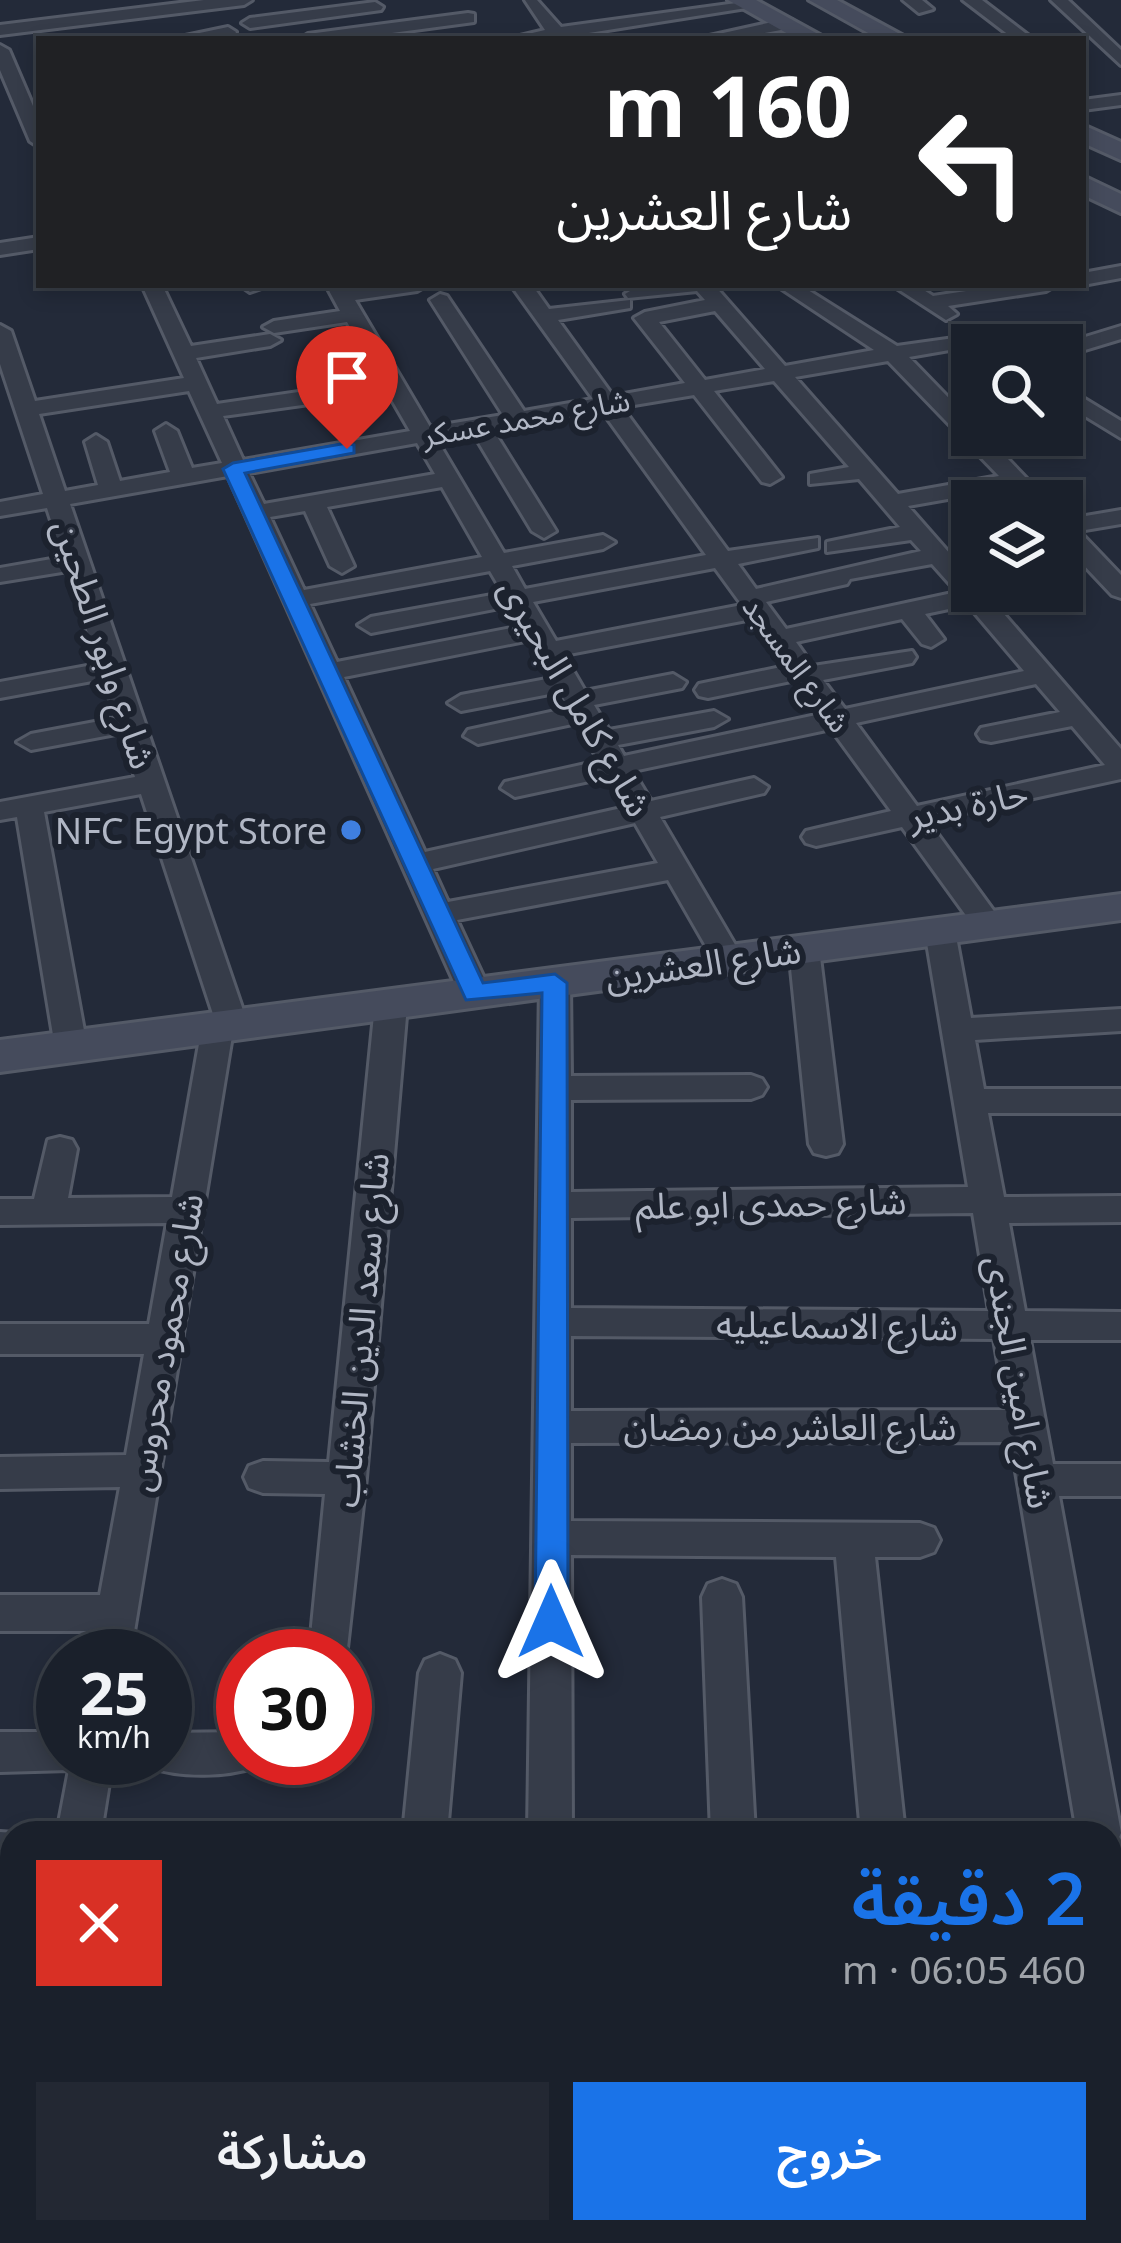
<!DOCTYPE html>
<html lang="ar">
<head>
<meta charset="utf-8">
<style>
  :root { --surface:#1a202b; --page:#232833; --text:#f1f3f6; --muted:#9fa3a9; --line:#383e47; --accent:#1a73e8 }
  body { margin:0; font-family:"Noto Sans","Noto Sans Arabic",sans-serif; background:var(--page); color:var(--text); direction:rtl; height:100vh; display:flex; flex-direction:column; font-size:45px; white-space:nowrap }
  * { box-sizing:border-box; margin:0 }
  p { font-size:39px; color:var(--muted) }
  .icon { flex:none; width:66px; height:66px; fill:none; stroke:currentColor; stroke-width:2; stroke-linecap:round; stroke-linejoin:round }
  .map { position:relative; flex:1; overflow:hidden; direction:ltr }
  .side { position:absolute; left:0px; top:1821px; width:1122px; height:423px; display:flex; flex-direction:column; background:var(--surface); border-radius:36px 36px 0 0; box-shadow:0 6px 18px #0003,0 0 0 3px var(--line); direction:rtl }
  .side>* { flex:none }
  .hud { position:absolute; left:36px; top:36px; width:1050px; height:252px; border-radius:0px; box-shadow:0 6px 18px #0003,0 0 0 3px var(--line); direction:rtl; background:#202124; color:#fff; overflow:hidden }
  .fabs { position:absolute; left:951px; top:324px; display:grid; gap:24px }
  .fabs a { display:grid; place-items:center; width:132px; height:132px; border-radius:0px; background:var(--surface); box-shadow:0 6px 18px #0003,0 0 0 3px var(--line); font-size:60px }
  .speed { position:absolute; left:36px; top:1629px; display:flex; gap:24px; font-size:60px; font-weight:700; text-align:center }
  .speed>* { display:grid; place-content:center; width:156px; height:156px; border-radius:50%; background:var(--surface); box-shadow:0 6px 18px #0003,0 0 0 3px var(--line); line-height:1 }
  .speed small { font-size:30px; font-weight:400 }
  .speed .limit { border:18px solid #d22; background:#fff; color:#111 }
  .pin { position:absolute; display:grid; place-items:center; width:102px; height:102px; color:#fff; margin:-123px -51px; border-radius:50% 50% 50% 0; rotate:-45deg; box-shadow:0 0 12px #0007 }
  .pin .icon { rotate:45deg }
  .me { position:absolute; width:132px; margin:-66px; rotate:0deg; stroke-linejoin:round; filter:drop-shadow(0 0 9px #0008) }
  .turn { display:flex; align-items:center; gap:42px; height:252px; padding:0 36px; font-size:54px }
  .turn .icon { width:156px; height:156px; stroke-width:2.5 }
  .turn b { display:block; font-size:84px; line-height:102px }
  .round { display:grid; place-items:center; flex:none; width:126px; height:126px; border-radius:0px; background:var(--page) }
  .overview { display:flex; align-items:center; justify-content:space-between; height:204px; padding:0 36px }
  h1 { font-size:72px; font-weight:600; line-height:90px; color:var(--accent) }
  .primary-button { display:flex; gap:24px; margin-top:auto; padding:24px 36px }
  .primary-button a { flex:1; height:138px; border-radius:0px; background:var(--accent); color:#fff; font-size:48px; font-weight:600; line-height:138px; text-align:center }
  .primary-button a+a { background:var(--page); color:var(--text) }
  .map>svg:first-child { display:block }
</style>
</head>
<body>
<div class="map">
<svg width="1121" height="2243" viewBox="0 0 1121 2243">
  <rect width="100%" height="100%" fill="#232a39"/>
  <g fill="none" stroke-linecap="round" stroke-linejoin="round">
    <defs>
      <path id="minor" d="M204,0H252L244,5L0,35V25Z
        M525,0H537L561,27L751,1L759,6L551,39H507L545,30Z
        M903,0H922L933,9L919,13Z
        M963,0H982L1033,39H1014Z
        M1051,0H1068L1121,50V65Z
        M375,2L383,7L381,10L250,28L242,23L250,18Z
        M468,13L474,14V22L347,39H300L308,34Z
        M786,19L792,20V28L732,39H696Z
        M228,27L236,32L234,36L171,39Z
        M0,45L9,50L39,120V147L30,141L0,70Z
        M1121,95V105L1083,110V100Z
        M39,237V249L0,255V243Z
        M1121,266V278L1083,285H1082L1083,273Z
        M142,285H162L191,346L270,334L281,340L270,346L196,358L217,404L381,380L347,322L274,333L263,327L274,321L340,311L326,285L349,289L427,285L417,291L355,300L430,427L503,415L430,300L440,294L447,296L524,411L593,399L511,285H532L549,309L630,300V308L558,320L613,396L685,383L634,318L645,312L705,300L697,291L628,298L625,294L635,288L714,285L785,366L874,350L776,285H800L897,346L990,333V343L909,357L972,422V435H985L1048,501H1023L1010,488L908,506L972,579V591H984L1121,749V779L928,821L1004,925L989,935L978,932L902,827L816,846L806,843L802,837L806,831L891,811L831,729L633,771L651,801L754,778L768,787L764,793L660,817L744,960L740,967H718L668,880L457,920L491,993L486,1001H464L459,993L228,476L70,504L248,1025L243,1033L232,1036L130,1656H90L94,1631H0V1595H100L120,1487L0,1489V1457L126,1455L144,1354H0V1324H149L167,1223L0,1225V1199H34L48,1140L60,1137L72,1140L77,1149L68,1198L172,1197L202,1027L214,1017L141,794L44,812L87,1047L82,1055H60L55,1047L17,817L0,820V802L135,777L121,733L31,750L17,742L31,734L116,718L103,679L0,698V682L98,664L68,571L0,582V568L63,557L47,508L0,516V502L43,494L0,364V325L11,331L35,401L184,378ZM715,311L765,369L705,380L659,322ZM888,361L999,476L898,494L795,377ZM774,381L849,467L810,474V484L859,479L900,527L827,542V552L911,540L921,551L756,589L738,564L818,548V538L728,551L622,407L694,395L762,482L770,484L782,477L714,391ZM189,391L222,463L192,468L177,431L166,424L155,431L170,472L120,481L107,442L96,435L85,442L98,485L65,491L39,414ZM388,393L410,431L243,460L223,416ZM602,411L706,555L525,589L512,566L603,549L615,542L603,535L504,553L437,440L473,433L532,531L544,538L556,531L493,430ZM417,443L435,474L264,504L249,473ZM442,487L482,557L304,590L270,517L305,511L330,566L342,573L354,566L327,507ZM932,564L957,592L786,629L766,602L847,584L850,579ZM715,568L742,605L556,641L533,602ZM490,571L503,593L371,617L358,625L371,633L510,606L522,626L337,662L310,604ZM968,605L1024,671L845,709L823,680L912,663L916,657L912,651L813,666L796,642L902,619L922,644L931,647L944,639L925,614ZM752,619L786,666L699,684L695,690L699,696L708,698L796,680L821,714L624,756L618,745L714,727L728,719L714,711L609,730L594,705L682,688L686,682L673,674L585,691L564,655ZM530,640L552,678L461,695L448,703L461,711L560,692L569,708L468,730L464,736L478,744L577,723L599,761L505,782L501,788L515,797L608,777L626,807L425,852L344,677ZM1036,684L1060,712L981,728L977,734L981,740L991,742L1072,726L1105,765L917,806L856,723ZM635,823L658,863L448,902L433,869Z
        M240,285H270L250,292Z
        M892,285H916L933,296L1006,285H1056L1046,291L948,306L957,314L946,320Z
        M1121,326V339L1062,357L1059,345Z
        M1062,385L1121,421V438L1062,402Z
        M1121,510V524L1079,531L1121,575V598L1112,595L1062,542V520Z
        M940,921L955,931L971,1018L1121,1009V1031L975,1040L984,1089H1121V1113H988L1004,1197L1121,1196V1222L1009,1223L1025,1311L1121,1312V1340H1030L1053,1464H1121V1496H1059L1121,1833L1114,1848L1110,1850V1833H1077L1011,1442L571,1443V1521L920,1523L934,1528L940,1540L934,1552L920,1557H875L905,1833H861L836,1557L571,1555L572,1833H528L540,983L544,975H566L570,983L571,1076L751,1075L762,1079L767,1087L762,1095L751,1099L571,1100V1192L968,1187L925,931ZM973,1213L989,1311L571,1308V1218ZM571,1336L994,1339L1006,1410L571,1411Z
        M804,939L819,949L843,1144L838,1153L826,1156L814,1153L809,1144L789,949Z
        M391,994L402,997L407,1005L366,1478L345,1666V1656H309L325,1494L263,1493L249,1488L244,1477L249,1466L263,1461L329,1462L375,1005L380,997Z
        M722,1579L736,1584L742,1597L755,1833H711L702,1597L708,1584Z
        M440,1654L455,1660L461,1673L447,1833H403L419,1673L425,1660Z
        M0,1732H63V1758H113L101,1833H57L69,1770L0,1772Z
        M243,1732V1758H262L258,1766C229,1777 179,1778 150,1767L146,1758H165V1733Z
        M0,1832L15,1833L12,1874H0Z
        M1110,1872L1121,1877V1980L1110,1975Z
        M1110,2062H1121V2110H1110Z
        M0,2076H12V2124H0Z
        M12,2198V2232H35L34,2243H0V2203Z
        M257,2232H307L306,2243H256Z
        M521,2232H571V2243H521Z
        M719,2232H769L770,2243H720Z
        M905,2232H955L956,2243H906Z"/>
      <path id="secondary" d="M728,0H756L827,39H797Z
        M809,0H837L909,39H879Z
        M1083,125L1121,142V160L1083,143Z
        M1083,176L1121,194V213L1083,195Z
        M1121,894V920L0,1072V1040Z"/>
    </defs>
    <use href="#minor" stroke="#545a67" stroke-width="6"/>
    <use href="#secondary" stroke="#545a67" stroke-width="6"/>
    <use href="#minor" fill="#363c49" fill-rule="evenodd"/>
    <use href="#secondary" fill="#454b5c" fill-rule="evenodd"/>
  </g>
  <path fill="#1a73e8" stroke="#114b97" stroke-width="3" d="M347,443L354,445V453L245,473L483,983L555,974L567,983L568,1622L563,1633L551,1637L540,1633L535,1622L542,993L466,1000L223,469L233,463Z"/>
  <circle fill="#3f7fe0" stroke="#1c222e" stroke-width="4.5" cx="351" cy="830" r="12"/>
  <g text-anchor="middle" dominant-baseline="central" stroke-width="12" stroke-linejoin="round" paint-order="stroke">
    <g font-size="30" fill="#b1b7c5" stroke="#1c222e">
      <text transform="translate(526 417) rotate(-10)">شارع محمد عسكر</text>
      <text transform="translate(797 664) rotate(54)">شارع المسجد</text>
    </g>
    <g font-size="36" fill="#b1b7c5" stroke="#1c222e">
      <text transform="translate(105 644) rotate(72)">شارع وابور الطحين</text>
      <text transform="translate(576 697) rotate(60)">شارع كامل البحيرى</text>
      <text transform="translate(968 804) rotate(-12)">حارة بدير</text>
      <text transform="translate(703 963) rotate(-8)">شارع العشرين</text>
      <text transform="translate(771 1203) rotate(-1)">شارع حمدى ابو علم</text>
      <text transform="translate(837 1325) rotate(1)">شارع الاسماعيليه</text>
      <text transform="translate(360 1330) rotate(-85)">شارع سعد الدين الخشاب</text>
      <text transform="translate(164 1342) rotate(-80)">شارع محمود محروس</text>
      <text transform="translate(1020 1382) rotate(80)">شارع امين الجندى</text>
      <text x="790" y="1426">شارع العاشر من رمضان</text>
    </g>
    <g font-size="36" fill="#b1b7c5" stroke="#1c222e" text-anchor="end">
      <text x="327" y="830">NFC Egypt Store</text>
    </g>
  </g>
</svg>
<div class="fabs">
<a><svg class="icon" aria-label="search" viewBox="0 0 24 24"><circle cx="10" cy="10" r="6"/><path d="M15 15l6 6"/></svg></a>
<a><svg class="icon" aria-label="layers" viewBox="0 0 24 24"><path d="M12 4l9 5-9 5-9-5zM3 14l9 5 9-5"/></svg></a>
</div>
<div class="speed"><div>25<small>km/h</small></div><div class="limit">30</div></div>
<div class="pin" style="left:347px;top:449px;background:#d93025"><svg class="icon" aria-label="arrive" viewBox="0 0 24 24"><path d="M6 21V4h12l-3 4 3 4H6"/></svg></div>
<svg class="me" style="left:551px;top:1622px" viewBox="-20 -20 40 40"><path d="M0-17L14 15 0 8-14 15z" fill="#1a73e8" stroke="#fff" stroke-width="4"/></svg>
<div class="hud">
<div class="turn"><svg class="icon" aria-label="left" viewBox="0 0 24 24"><path d="M17 20v-9H6M10 6l-5 5 5 5"/></svg><div><b>160 m</b>شارع العشرين</div></div>
</div>
<section class="side">
<div class="overview"><div><h1>2 دقيقة</h1><p>460 m · 06:05</p></div><a class="round" style="background:#d93025;color:#fff"><svg class="icon" aria-label="close" viewBox="0 0 24 24"><path d="M6 6l12 12M18 6L6 18"/></svg></a></div>
<div class="primary-button"><a>خروج</a><a>مشاركة</a></div>
</section>
</div>
</body>
</html>
